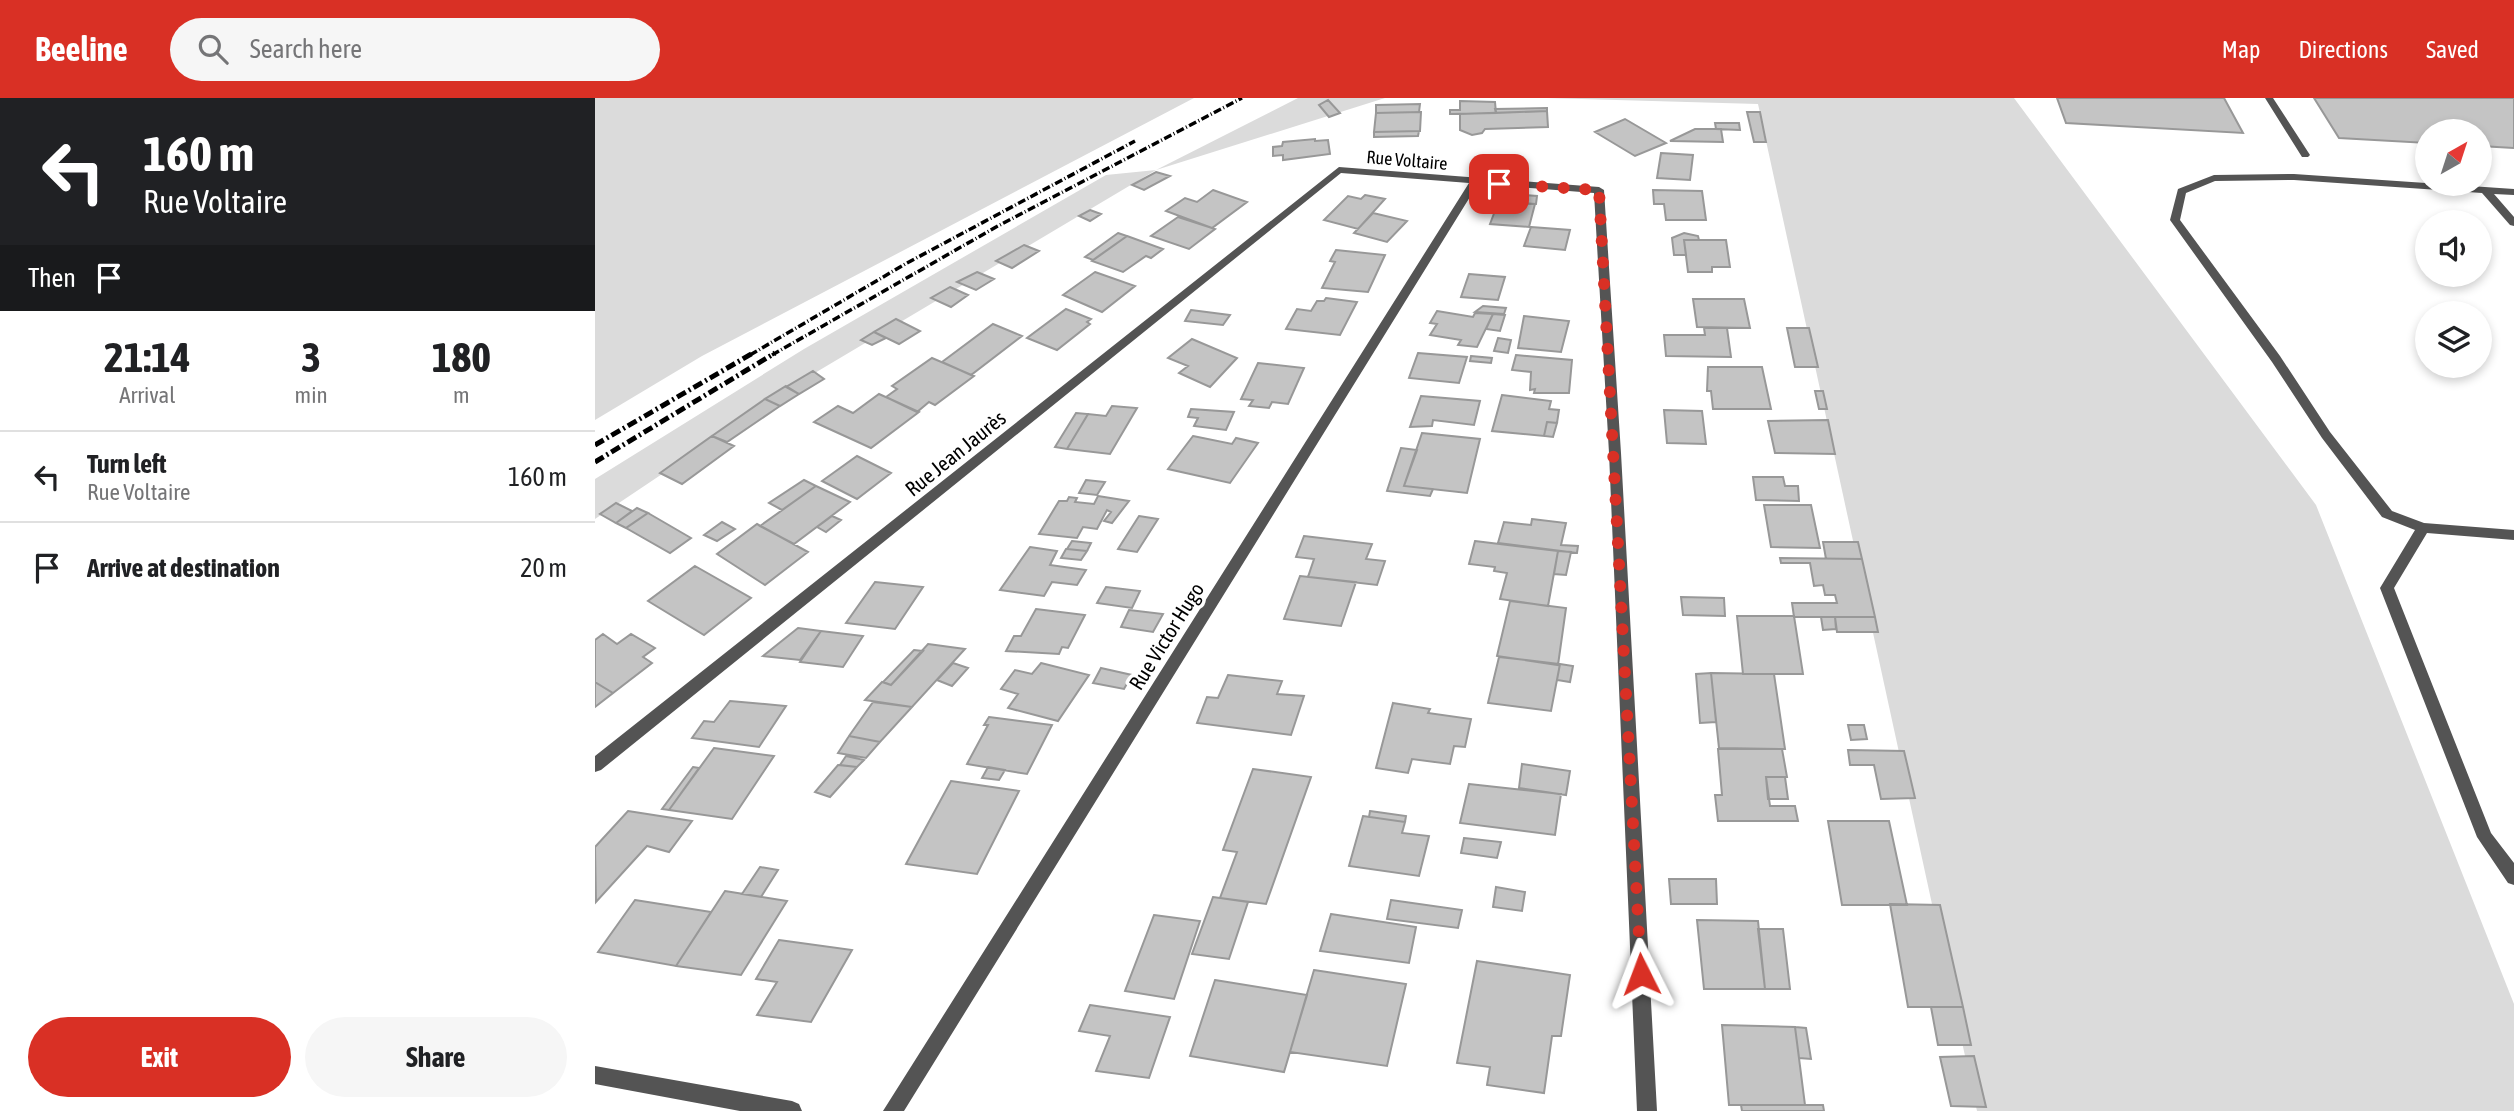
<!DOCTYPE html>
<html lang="en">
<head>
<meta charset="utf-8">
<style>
  :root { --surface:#fff; --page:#f6f6f6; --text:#202124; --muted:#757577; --line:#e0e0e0; --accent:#d93025 }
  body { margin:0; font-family:"Asap Condensed",sans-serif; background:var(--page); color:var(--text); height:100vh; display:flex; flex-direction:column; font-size:26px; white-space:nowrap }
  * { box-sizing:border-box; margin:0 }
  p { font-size:23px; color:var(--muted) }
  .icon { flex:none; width:38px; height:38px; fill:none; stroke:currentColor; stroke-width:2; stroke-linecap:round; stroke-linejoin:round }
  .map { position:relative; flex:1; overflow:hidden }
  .details { display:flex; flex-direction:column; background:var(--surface); width:595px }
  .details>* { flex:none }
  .banner { background:#202124; color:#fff; overflow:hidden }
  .needle { width:46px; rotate:39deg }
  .buttons { position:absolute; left:1820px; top:21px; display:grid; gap:14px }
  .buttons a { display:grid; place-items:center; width:77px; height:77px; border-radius:50%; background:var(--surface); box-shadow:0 4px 10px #0003; font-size:35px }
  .pin { position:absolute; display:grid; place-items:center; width:60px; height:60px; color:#fff; margin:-30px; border-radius:14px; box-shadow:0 4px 10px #0006 }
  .me { position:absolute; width:77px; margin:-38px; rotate:357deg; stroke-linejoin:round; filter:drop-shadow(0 0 5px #0008) }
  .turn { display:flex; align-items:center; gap:24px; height:147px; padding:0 28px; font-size:32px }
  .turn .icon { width:91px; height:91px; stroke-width:2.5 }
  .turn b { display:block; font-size:49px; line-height:60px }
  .then { display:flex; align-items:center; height:66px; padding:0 28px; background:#0003; gap:14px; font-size:26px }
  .eta { display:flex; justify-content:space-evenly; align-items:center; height:119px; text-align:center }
  .eta b { font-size:42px; font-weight:700; line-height:49px }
  .cta { display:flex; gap:14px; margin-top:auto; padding:14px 28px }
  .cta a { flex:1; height:80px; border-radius:42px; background:var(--accent); color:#fff; font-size:28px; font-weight:700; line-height:80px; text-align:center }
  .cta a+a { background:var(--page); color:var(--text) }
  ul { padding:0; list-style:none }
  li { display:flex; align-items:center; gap:21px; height:91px; padding:0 28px; border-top:2px solid var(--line) }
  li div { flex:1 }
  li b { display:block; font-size:26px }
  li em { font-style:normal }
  header { display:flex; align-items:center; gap:42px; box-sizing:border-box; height:98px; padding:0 35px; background:var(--accent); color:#fff }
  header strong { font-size:33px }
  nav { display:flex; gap:38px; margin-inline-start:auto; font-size:24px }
  .search { width:490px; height:63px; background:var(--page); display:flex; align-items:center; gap:18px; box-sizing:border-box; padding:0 24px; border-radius:38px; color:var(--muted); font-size:26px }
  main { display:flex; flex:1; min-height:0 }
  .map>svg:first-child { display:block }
</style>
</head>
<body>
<header>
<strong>Beeline</strong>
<div class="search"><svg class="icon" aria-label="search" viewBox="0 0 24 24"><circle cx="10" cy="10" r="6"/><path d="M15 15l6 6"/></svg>Search here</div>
<nav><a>Map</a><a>Directions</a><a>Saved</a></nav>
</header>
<main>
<section class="details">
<div class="banner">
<div class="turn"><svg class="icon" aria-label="left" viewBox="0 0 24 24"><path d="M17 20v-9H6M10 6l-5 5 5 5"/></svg><div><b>160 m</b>Rue Voltaire</div></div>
<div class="then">Then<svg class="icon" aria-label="arrive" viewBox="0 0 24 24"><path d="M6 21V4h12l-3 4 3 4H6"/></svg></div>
</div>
<div class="eta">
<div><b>21:14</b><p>Arrival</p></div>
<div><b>3</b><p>min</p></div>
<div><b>180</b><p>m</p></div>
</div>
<ul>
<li><svg class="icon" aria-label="left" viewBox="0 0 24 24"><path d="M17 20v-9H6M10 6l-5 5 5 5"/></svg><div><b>Turn left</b><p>Rue Voltaire</p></div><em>160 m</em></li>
<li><svg class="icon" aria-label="arrive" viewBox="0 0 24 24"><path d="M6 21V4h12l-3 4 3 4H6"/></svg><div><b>Arrive at destination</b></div><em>20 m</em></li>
</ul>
<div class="cta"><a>Exit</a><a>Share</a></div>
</section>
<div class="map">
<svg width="1919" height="1013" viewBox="0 0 1919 1013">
  <rect width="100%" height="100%" fill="#fff"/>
  <path fill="#dbdbdb" d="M0,0H599L107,258L0,322Z
    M703,0H790L561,72L203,285L0,421V381L209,251L511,77L561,72Z
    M951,0H1419L1721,407L1919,906V1013H1382L1163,6Z"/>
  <path fill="#c4c4c4" stroke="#989898" stroke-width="2" d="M1462,0H1629L1648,35L1471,25Z
    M1719,0H1919V50L1885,48V33H1832V45L1744,40Z
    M733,2L745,15L734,19L724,7Z
    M865,3L900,4L901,15L855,16V12H865Z
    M825,6L824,14L781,15V7Z
    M952,10V13L901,15L900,11Z
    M952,13L953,29L890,31L887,35L877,37L865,32V16Z
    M826,14L825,33L779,34L781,15Z
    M1152,14H1165L1171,44H1159Z
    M1030,21L1071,45L1040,58L1000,34Z
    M1120,25H1144L1145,32L1121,31Z
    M1100,31H1126L1128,44L1075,43Z
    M824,33L823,38L779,39V34Z
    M720,41V43L733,42L735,56L688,62V57L678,58V49L687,48L688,44Z
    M1066,55L1098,57L1095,82L1062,80Z
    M561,74L575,78L549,92L537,87Z
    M618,92L652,104L617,130L571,113L590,100L602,104Z
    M1058,92L1107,93L1111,122H1071L1069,106H1059Z
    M770,97L790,101L763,131L729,122L753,98L766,101Z
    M928,97L942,98L941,106L926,105Z
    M903,105L940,106L934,129L895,126Z
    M495,112L506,116L495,123L484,118Z
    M778,115L812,123L792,144L759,135Z
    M583,119L617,130L620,131L594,151L556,138Z
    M936,129L975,132L970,152L929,148Z
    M523,135L532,138L498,162L490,159Z
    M1089,135L1103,138L1104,142H1089L1091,157H1079L1077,140Z
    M532,138L568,151L556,160L551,158L528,174L497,163Z
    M1089,142H1131L1135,169H1117V174H1093Z
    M429,147L444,153L417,170L401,163Z
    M741,152L790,157L773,194L727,190L740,164L735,163Z
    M382,174L399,181L381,192L362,184Z
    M500,174L540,188L507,214L468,197Z
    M874,176L910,179L903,202L866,199Z
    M355,189L373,197L356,209L336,200Z
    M731,200L762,204L745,237L691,231L702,211L716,213L722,203H729Z
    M1098,201H1149L1155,230L1102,229Z
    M888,208L911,210L909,216L880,214Z
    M471,211L496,221L492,224L495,226L462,252L432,240Z
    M596,212L635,217L628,227L590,223Z
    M842,213L878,219L880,215L898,216L882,249L863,247L866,242L835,237L842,226L835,225Z
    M898,216L910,217L905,233L891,231Z
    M929,218L974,223L966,254L923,250Z
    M301,221L325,233L304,246L279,234Z
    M398,226L427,238L376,277L347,264Z
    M1109,230H1132L1136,259L1071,258L1069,237H1110Z
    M1192,230H1214L1223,269H1200Z
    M279,234L291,240L277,247L266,242Z
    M903,240L916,242L913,255L899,253Z
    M597,241L642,260L615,289L584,275L593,268L573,260Z
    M823,255L872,259L864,285L814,280Z
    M921,257L977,262L974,295H939L940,291L935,292L936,274L917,272Z
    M876,258L897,260L896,265L875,263Z
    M337,260L379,278L340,307L334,304L322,314L291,299L302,291L297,288Z
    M663,265L709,270L693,306L677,304L674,310L654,308L658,302L646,301Z
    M1113,269H1167L1176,311H1118L1116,293H1112Z
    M218,273L229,281L204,296L191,289Z
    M191,288L204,296L185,308L170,301Z
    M1220,293H1228L1232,311H1224Z
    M284,296L324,314L276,350L219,324L243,308L258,315Z
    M907,297L956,303L954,311L964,312L962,325L952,324L949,338L897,333Z
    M826,298L885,303L879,327L838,322L837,328L815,329Z
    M170,301L185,308L132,344L117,338Z
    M517,308L542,310L515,356L472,351L493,316L511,318Z
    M596,311L639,314L631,332L599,328L603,320L593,319Z
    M1069,312L1107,313L1111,346L1072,345Z
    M481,315L493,316L472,351L460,349Z
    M1233,322L1240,356L1180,355L1173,323Z
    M952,324L962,325L958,339L949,338Z
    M827,335L885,341L872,395L809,388Z
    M117,338L139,348L87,386L65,375Z
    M598,338L637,346L641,340L663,345L635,385L573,371Z
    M806,350L822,352L809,388L838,391L835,398L792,393Z
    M262,358L296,375L262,401L227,383Z
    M1158,379H1188L1190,388H1203L1204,403L1161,402Z
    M209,382L221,388L187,412L174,405Z
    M491,382L510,384L502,397L484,395Z
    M221,388L255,404L199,446L165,428Z
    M503,398L534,403L517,425L509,423L516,414L512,412L502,431L488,429L482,440L444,436L464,403H472L474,399L482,400L480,404L499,406Z
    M21,405L37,413L21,425L5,416Z
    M1169,407H1216L1225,450L1176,449Z
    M42,410L53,415L31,430L21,425Z
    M53,415L96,440L75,455L31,430Z
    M237,418L246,422L231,434L222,429Z
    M544,418L563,421L542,454L523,451Z
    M937,421L971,425L966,447L983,448L982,455L903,445L909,424L936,427Z
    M127,424L140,431L122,443L109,437Z
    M162,426L213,454L170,487L122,456Z
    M709,438L777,446L771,461L790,463L782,487L713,479L719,461L701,459Z
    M477,443L496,445L492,453L472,451Z
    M880,443L963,453L953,508L905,501L912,475L899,473L900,469L874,466Z
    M1228,444H1263L1267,461H1231Z
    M435,449L462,453L455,467L491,472L482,487L457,484L449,498L405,492Z
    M471,451H472L492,453L486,462L466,460Z
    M963,453L976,454L971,477L959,476Z
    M1185,460L1267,461L1280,519H1199L1197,505H1242L1240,497H1230L1228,487L1219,488L1215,465H1186Z
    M100,468L156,500L109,537L53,503Z
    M705,478L761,484L746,528L689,521Z
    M280,484L328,489L300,531L251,525Z
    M511,489L545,493L537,510L502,505Z
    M1086,499L1129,500L1130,518L1088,517Z
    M915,503L971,510L963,567L902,558Z
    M441,511L490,517L473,550L467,549L464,556L411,553L419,538H426Z
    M534,512L568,516L558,534L526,529Z
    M1142,518H1199L1208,576H1148Z
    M1226,519H1240L1241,531L1228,532Z
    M1240,519H1280L1283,534H1242Z
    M203,530L226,533L205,562L168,558Z
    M226,533L268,538L248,569L205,564Z
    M8,536L22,546L36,536L60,550L48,559L57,565L18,595L0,584V542Z
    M333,546L370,551L317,609L270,602L287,584L296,587Z
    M319,552L328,553L296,587L288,584Z
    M904,559L965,566L956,613L893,605Z
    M358,565L373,570L357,588L342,582Z
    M446,565L494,577L463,623L413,610L423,596L406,591L420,572L437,576Z
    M965,566L978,568L975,584L962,582Z
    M506,570L537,577L529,591L498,585Z
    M1116,575L1121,624L1105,625L1101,576Z
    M1116,575L1179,576L1190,651L1124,650Z
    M633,577L687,583L682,596L709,598L696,637L602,625L612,599L623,600Z
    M0,584L18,595L0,609Z
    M135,603L191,608L164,649L97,640L109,623L119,624Z
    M278,604L317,609L285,644L254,638Z
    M798,605L835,611L833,615L876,621L870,649L859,648L855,666L817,661L813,675L781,670Z
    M394,619L457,627L432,676L372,666L393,627H389Z
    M1253,627H1269L1272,641L1256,642Z
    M254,638L285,644L271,660L243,655Z
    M119,650L179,658L137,721L74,712Z
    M1123,651H1187L1192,679H1171L1175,708H1200L1203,723H1123L1120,697H1127Z
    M1253,652L1309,653L1320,700L1286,701L1279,667H1255Z
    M251,658L269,662L262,669L245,667Z
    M927,666L975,673L971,697L924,690Z
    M243,667L262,669L235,699L220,694Z
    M98,669L104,670L74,712L67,711Z
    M393,669L410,672L404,682L387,680Z
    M658,671L716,679L671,806L625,800L642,754L628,752Z
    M1171,679H1190L1193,701H1173Z
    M356,683L424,693L382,776L311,766Z
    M874,686L966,696L960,737L865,725Z
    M33,713L97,723L74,754L52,748L1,804L0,749Z
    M775,713L811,718L810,724L774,719Z
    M768,718L810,724L807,735L834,738L824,778L754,768Z
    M1233,723H1294L1312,807H1247Z
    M869,740L906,744L902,760L866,755Z
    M165,769L183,772L166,799L147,796Z
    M1074,781H1121L1122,806H1076Z
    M901,789L930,794L927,813L898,809Z
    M130,793L192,803L146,877L81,868Z
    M618,799L653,804L634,861L597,856Z
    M40,802L116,814L81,868L3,854Z
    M796,802L867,812L863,830L792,821Z
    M1295,806L1345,807L1368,909H1313Z
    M736,816L821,829L814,865L725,853Z
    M559,817L605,823L579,901L530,893Z
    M1102,822L1163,823L1170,891H1109Z
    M1163,831H1188L1195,891H1170Z
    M184,842L257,852L216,924L162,917L182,884L161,881Z
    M882,863L975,877L966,938H957L949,995L892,987L895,969L862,965Z
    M719,872L811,886L792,968L695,954Z
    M620,882L712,897L689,974L595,958Z
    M495,907L575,919L554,980L501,973L515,938L484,933Z
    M1336,909H1368L1376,947H1343Z
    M1127,927L1200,929L1210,1007H1134Z
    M1200,929L1211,930L1216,961L1204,960Z
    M1379,958L1391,1009L1356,1008L1345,959Z
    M1146,1007H1228L1229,1013H1147Z"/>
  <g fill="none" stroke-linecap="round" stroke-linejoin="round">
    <path fill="#545454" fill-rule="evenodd" d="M1670,0H1678L1715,57L1713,59H1707Z
      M1699,76L1919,91V97L1899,96L1919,119V128L1915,127L1887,95L1699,82L1620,83L1591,95L1585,122L1685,258L1735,334L1797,413L1829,425L1919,432V442L1832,435L1799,490L1896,735L1919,765V787L1913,785L1882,739L1785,490L1820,432L1787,419L1727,340L1677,264L1575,122L1583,91L1619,77Z"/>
    <path fill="#545454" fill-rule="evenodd" d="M744,69L1004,89L1009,92L1026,355L1062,1013H1042L1014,355L999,95L883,86L309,1013H288L874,85L746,75L6,672L0,674V658Z
      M0,968L197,1003L204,1006L207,1013H145L0,986Z"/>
    <path stroke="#000" stroke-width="3.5" stroke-dasharray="8 2.5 1 2.5" stroke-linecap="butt" d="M155,257L312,165L540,43
      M177,257L401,129L647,0"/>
    <path stroke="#000" stroke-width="5" stroke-dasharray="10 3.5 2 3.5" stroke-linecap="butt" d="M0,347L158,255
      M0,364L180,255"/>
  </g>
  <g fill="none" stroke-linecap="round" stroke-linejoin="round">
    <path stroke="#d93025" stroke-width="12" stroke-dasharray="0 21.6" d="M904,86L1004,92L1046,876"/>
  </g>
  <g text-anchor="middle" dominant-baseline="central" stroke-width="7" stroke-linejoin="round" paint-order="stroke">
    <g font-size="18" fill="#000" stroke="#fff">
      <text transform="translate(812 62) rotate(5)">Rue Voltaire</text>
    </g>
    <g font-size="21" fill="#000" stroke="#fff">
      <text transform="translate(360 355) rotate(-39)">Rue Jean Jaurès</text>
      <text transform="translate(571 538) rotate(-58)">Rue Victor Hugo</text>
    </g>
  </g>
</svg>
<div class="buttons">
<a><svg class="needle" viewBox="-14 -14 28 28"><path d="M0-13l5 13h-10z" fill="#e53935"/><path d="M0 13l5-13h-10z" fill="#757577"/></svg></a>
<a><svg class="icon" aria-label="sound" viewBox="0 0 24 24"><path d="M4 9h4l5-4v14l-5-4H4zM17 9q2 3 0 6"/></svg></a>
<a><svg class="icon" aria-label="layers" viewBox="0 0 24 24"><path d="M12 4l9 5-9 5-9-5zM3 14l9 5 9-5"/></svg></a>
</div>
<div class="pin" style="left:904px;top:86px;background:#d93025"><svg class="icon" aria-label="arrive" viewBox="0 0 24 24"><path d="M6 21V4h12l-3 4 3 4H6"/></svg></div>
<svg class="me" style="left:1046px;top:876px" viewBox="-20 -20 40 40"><path d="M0-17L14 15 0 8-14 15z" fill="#d93025" stroke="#fff" stroke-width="4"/></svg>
</div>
</main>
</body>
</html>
